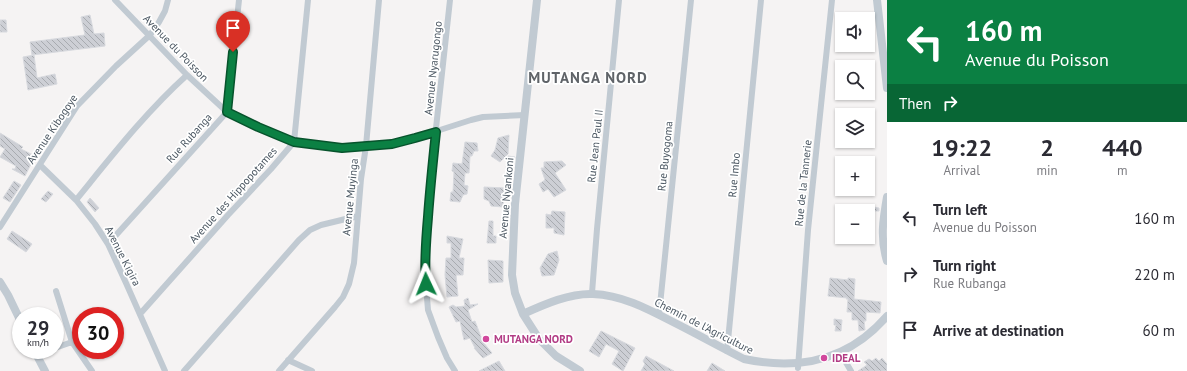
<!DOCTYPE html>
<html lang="en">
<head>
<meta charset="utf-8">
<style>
  :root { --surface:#fff; --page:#f2f2f3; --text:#2b2b33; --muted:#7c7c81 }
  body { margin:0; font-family:"PT Sans",sans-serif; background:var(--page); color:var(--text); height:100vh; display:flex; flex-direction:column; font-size:15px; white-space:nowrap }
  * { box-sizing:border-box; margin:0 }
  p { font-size:13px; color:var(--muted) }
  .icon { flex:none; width:22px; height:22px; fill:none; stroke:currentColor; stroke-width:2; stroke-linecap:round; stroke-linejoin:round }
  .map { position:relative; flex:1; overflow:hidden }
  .sheet { display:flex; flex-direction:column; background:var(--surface); width:300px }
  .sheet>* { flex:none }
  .banner { background:#0b8043; color:#fff; overflow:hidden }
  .tools { position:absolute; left:835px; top:12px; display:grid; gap:8px }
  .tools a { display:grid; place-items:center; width:40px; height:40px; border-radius:0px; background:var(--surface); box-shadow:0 1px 3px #0004; font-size:20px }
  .speed { position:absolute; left:12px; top:307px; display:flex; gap:8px; font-size:20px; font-weight:700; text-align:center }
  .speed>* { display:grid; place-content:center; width:52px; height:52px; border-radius:50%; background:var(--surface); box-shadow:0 1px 3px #0004; line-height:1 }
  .speed small { font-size:10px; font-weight:400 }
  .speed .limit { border:6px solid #d22; background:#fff; color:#111 }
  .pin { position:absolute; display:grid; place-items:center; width:34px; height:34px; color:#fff; margin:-41px -17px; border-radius:50% 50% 50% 0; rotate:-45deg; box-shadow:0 0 4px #0007 }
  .pin .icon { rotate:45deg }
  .me { position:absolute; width:44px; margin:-22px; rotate:358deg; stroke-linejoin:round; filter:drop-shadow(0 0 3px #0008) }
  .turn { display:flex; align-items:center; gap:14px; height:84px; padding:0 12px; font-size:18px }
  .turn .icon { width:52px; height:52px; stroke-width:2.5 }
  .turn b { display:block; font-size:28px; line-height:34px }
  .then { display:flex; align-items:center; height:38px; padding:0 12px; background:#0003; gap:8px; font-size:15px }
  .eta { display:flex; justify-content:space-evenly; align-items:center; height:68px; text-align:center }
  .eta b { font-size:24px; font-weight:600; line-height:28px }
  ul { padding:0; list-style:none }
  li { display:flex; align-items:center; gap:12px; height:56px; padding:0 12px }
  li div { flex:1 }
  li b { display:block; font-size:15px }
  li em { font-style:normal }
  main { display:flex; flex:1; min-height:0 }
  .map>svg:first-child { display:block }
</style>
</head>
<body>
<main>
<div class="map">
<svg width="887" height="371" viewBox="0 0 887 371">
  <defs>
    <pattern id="building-back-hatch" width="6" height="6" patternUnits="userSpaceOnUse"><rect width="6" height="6" fill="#cdcfd5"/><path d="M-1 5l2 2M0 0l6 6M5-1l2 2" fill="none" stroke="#a8abb0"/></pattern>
  </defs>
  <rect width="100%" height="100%" fill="#f5f3f3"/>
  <path fill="url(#building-back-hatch)" stroke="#d7d9de" d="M90,15L94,34L104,33L105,46L32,55L30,42L85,35L81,17Z
    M0,20H6L7,32H0Z
    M34,55L37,78L55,74L57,84L28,90L23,57Z
    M0,133L23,147L21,149L35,156L25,176L12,169H15L16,166L0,157L5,149L0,146Z
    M509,135L508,154L500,162L491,156L495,150L498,138Z
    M465,142L477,143L478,151H474L472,156H470L469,173H465L464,185L468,186L467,194L463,195L460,202L450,201L451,192H453L454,172L452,171L453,163L462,164Z
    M508,156L515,157L513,169H506Z
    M562,161L566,165L555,173L566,190L554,197L548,189L543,192L539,184L545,180L541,168H544V162Z
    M14,181L21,185L10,202L3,198Z
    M484,187L505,188L503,207L491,206L489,201L484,199Z
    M48,191L53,194L46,202L41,199Z
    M90,198L99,208L95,212L87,202Z
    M862,205L879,208V211H874L871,229H868V211H861Z
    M552,211L565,212L564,235L554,233V228H546V214L551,215Z
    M489,221H493V236H496V243H487Z
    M12,231L32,244L26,252L7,239Z
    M447,236L463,239L459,258H464L463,275H456L458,296L447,297L445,275L446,258H451V243H447Z
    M557,251L559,260L554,275L542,276L540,268L548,254Z
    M488,260L503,261V282L489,283Z
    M830,278L848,280V278L855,279L854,299L881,302L880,313L866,312V321H864L865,330H864L859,331L858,320H852V312H847L848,299H846L847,298L828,296Z
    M468,298L470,305L478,304L468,310L472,322L475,321L483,342L492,353L483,358L474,348H475L470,338L464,340L460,321L456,322L449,307L453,305L456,307L465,306L464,300Z
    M834,319L842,320L841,331H835L836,325H834Z
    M601,331L635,348L623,371L612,364L619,351L606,344L599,357L589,351Z
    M646,356L674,371H641L645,364L643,361Z
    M876,358L879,361L882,358L887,364V371H858L867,365L864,362L869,359L872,361Z
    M499,361L505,371H479Z
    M712,363L725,371H707Z"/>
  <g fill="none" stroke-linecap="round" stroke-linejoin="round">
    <path stroke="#c1cad2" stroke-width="6" d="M115,0L187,75L227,112L258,127L294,142L342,148L392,143L415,138L471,120L483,117L525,115
      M450,0L431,174L425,272L428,310L438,337L447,358L455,371
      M40,165L76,200L95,224L108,244L126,283L165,371
      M76,200C111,157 145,113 187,75
      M0,227L77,106L116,66L150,35L159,22L165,11L168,0
      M108,244L227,112L239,0
      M56,291L72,342L92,371
      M592,293L597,229L619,0
      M140,314L228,215L271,169L294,142L308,0
      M659,315L691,0
      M55,348L72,342
      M727,351L761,0
      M841,354L851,371
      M36,356L50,350
      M288,360L312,371
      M798,368L808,230L832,0
      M184,371L299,240L310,230L321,225L358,216
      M279,371L335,307L343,297L349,284L354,263L361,179L366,146L379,0"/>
    <path stroke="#c1cad2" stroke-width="8" d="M537,0L515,204L512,275L515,293L523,314L539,339L556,356L580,371
      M877,0L887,88
      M887,197C883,220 880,238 887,261
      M0,282L8,295L21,322
      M523,314C545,304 570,293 593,294C622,295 648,309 673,322C697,334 720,347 744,359C800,371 849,360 887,316
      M34,350L45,371"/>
  </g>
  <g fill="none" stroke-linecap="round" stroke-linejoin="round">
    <defs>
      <path id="route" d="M233,52L227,112L258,127L294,142L342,148L392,144L415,138L436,132C433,160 430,189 428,217C426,240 424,262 426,284"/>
    </defs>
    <use href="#route" stroke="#07532c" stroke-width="10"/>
    <use href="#route" stroke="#0b8043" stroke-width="7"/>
  </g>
  <g fill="#d1479c" stroke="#fff" stroke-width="1.5">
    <circle cx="486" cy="339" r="4"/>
    <circle cx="824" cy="358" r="4"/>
  </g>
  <g text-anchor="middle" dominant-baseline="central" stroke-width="3.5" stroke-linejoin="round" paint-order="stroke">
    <g font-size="11" fill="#4a5661" stroke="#fff">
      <text transform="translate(176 48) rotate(46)">Avenue du Poisson</text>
      <text transform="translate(433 68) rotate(-84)">Avenue Nyarugongo</text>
      <text transform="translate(52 129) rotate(-56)">Avenue Kibogoye</text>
      <text transform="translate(189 138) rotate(-48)">Rue Rubanga</text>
      <text transform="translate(595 146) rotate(-84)">Rue Jean Paul II</text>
      <text transform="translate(665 156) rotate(-84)">Rue Buyogoma</text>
      <text transform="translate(734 175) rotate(-85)">Rue Imbo</text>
      <text transform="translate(803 183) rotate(-84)">Rue de la Tannerie</text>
      <text transform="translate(233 195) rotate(-48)">Avenue des Hippopotames</text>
      <text transform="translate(350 197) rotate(-84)">Avenue Muyinga</text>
      <text transform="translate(506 198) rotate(-85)">Avenue Nyankoni</text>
      <text transform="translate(123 256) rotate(63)">Avenue Kigira</text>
      <text transform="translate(704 326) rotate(27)">Chemin de l'Agriculture</text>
    </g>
    <g font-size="11" font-weight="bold" fill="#b23c85" stroke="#fff" text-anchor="start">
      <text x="494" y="339">MUTANGA NORD</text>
      <text x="832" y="358">IDEAL</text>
    </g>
    <g font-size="15" font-weight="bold" letter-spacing="1" fill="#5f6368" stroke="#fff">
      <text x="588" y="77">MUTANGA NORD</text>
    </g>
  </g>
</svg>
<div class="tools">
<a><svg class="icon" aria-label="sound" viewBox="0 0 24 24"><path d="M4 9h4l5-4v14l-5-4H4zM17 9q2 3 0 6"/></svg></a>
<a><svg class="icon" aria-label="search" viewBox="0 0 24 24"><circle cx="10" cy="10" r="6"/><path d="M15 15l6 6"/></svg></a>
<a><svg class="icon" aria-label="layers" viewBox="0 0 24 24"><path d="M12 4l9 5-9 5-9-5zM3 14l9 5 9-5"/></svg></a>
<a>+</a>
<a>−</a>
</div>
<div class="speed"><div>29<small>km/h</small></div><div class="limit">30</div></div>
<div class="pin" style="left:233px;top:52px;background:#d93025"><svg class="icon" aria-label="arrive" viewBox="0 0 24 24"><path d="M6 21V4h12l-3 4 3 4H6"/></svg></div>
<svg class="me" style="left:426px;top:284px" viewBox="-20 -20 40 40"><path d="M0-17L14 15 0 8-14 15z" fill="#0b8043" stroke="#fff" stroke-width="4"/></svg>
</div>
<section class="sheet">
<div class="banner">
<div class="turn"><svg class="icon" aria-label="left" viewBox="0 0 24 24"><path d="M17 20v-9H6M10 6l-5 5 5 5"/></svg><div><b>160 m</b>Avenue du Poisson</div></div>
<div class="then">Then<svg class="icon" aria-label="right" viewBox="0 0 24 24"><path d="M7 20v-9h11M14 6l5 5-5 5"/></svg></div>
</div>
<div class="eta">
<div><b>19:22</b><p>Arrival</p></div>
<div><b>2</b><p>min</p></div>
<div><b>440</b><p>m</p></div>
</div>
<ul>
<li><svg class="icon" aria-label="left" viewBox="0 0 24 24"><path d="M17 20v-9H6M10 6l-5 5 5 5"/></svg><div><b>Turn left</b><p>Avenue du Poisson</p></div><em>160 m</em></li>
<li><svg class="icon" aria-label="right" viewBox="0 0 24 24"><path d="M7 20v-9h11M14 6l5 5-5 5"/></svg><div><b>Turn right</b><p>Rue Rubanga</p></div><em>220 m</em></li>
<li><svg class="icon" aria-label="arrive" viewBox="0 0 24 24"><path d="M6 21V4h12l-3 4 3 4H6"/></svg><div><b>Arrive at destination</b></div><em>60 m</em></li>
</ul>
</section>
</main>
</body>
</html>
